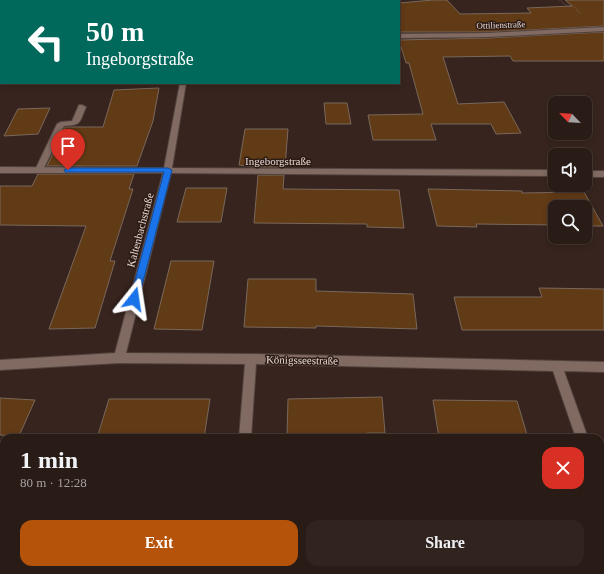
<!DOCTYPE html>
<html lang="en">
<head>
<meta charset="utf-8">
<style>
  :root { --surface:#291b16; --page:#31241f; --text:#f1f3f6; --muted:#a5a1a1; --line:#453935; --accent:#b45309 }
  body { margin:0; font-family:Georgia,serif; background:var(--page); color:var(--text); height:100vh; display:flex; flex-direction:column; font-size:15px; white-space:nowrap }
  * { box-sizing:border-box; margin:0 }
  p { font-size:13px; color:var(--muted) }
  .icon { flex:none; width:22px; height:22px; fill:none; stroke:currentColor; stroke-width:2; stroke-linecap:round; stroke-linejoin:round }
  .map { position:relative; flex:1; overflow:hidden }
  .drawer { position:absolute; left:0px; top:434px; width:604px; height:140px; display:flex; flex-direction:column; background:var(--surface); border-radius:12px 12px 0 0; box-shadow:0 2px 6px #0003,0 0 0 1px var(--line) }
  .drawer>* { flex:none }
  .top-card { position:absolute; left:0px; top:0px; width:400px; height:84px; box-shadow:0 2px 6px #0003,0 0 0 1px var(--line); background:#00695c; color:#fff; overflow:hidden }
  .needle { width:26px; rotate:295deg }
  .controls { position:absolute; left:548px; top:96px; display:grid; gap:8px }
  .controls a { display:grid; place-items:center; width:44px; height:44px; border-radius:8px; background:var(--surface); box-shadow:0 2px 6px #0003,0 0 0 1px var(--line); font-size:20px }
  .pin { position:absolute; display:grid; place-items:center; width:34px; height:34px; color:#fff; margin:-41px -17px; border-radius:50% 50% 50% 0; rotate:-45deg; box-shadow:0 0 4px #0007 }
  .pin .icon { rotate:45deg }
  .me { position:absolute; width:44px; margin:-22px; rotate:15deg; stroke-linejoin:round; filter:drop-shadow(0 0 3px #0008) }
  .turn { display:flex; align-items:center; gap:14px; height:84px; padding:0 20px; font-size:18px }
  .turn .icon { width:52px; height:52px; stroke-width:2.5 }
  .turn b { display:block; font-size:28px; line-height:34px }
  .round { display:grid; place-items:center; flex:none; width:42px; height:42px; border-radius:12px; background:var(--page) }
  .headline { display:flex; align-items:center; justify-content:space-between; height:68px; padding:0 20px }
  h1 { font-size:24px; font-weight:800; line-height:30px }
  .primary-button { display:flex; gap:8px; margin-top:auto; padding:8px 20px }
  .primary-button a { flex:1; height:46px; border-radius:12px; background:var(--accent); color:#fff; font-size:16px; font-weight:800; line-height:46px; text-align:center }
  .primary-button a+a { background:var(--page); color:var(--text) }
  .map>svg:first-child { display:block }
</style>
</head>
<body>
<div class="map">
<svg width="604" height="574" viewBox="0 0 604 574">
  <rect width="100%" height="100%" fill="#37241e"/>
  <path fill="#613a16" stroke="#79685a" d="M433,0H447L460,14L531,13L527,8L572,6L565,0H604V26L488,32H399V3Z
    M604,32V61H513L510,56L443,57L458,104L504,102L521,133L496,134L491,124H431L436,140H373L368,115L423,114L409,63H406L399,40L488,38Z
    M159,88L153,121L137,166H47L65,127H103L114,90Z
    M324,103H347L351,124H326Z
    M50,108L38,134L4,136L18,109Z
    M245,129H288L285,167H253L239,165Z
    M38,174H134L129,189H133L110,261H115L95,328L49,329L86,226L0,225V186H32Z
    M258,175H284L283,189L399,190L404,228L367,227V224L254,223Z
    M186,188H227L221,222H177Z
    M428,189L522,191V193L584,192L603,226H585V207H555V225L476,224L477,227L437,226Z
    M171,261H214L202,330L154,329Z
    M248,279H316V291L413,294L417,329L316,326V328L244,327Z
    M539,288L604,289V330H462L454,297H542Z
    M382,397L385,433H367V438H287L288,399Z
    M0,398L35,400L19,436L0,435Z
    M109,399H210L204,438H97Z
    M433,400L517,401L528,438H439Z"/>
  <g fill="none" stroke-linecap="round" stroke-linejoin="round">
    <defs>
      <path id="service" d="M79,105H82L86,107C79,123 82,125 64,126L43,170L42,172H36L35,170L57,124L61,122L72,121Z"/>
      <path id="minor" d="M186,0H192V1H186Z
        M604,27V31L488,37L399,38V34L488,33Z
        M180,83H186L172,168L555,170V176L171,173L126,353L251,354L604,362V372L564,371L588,438H576L553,371L256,364L251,438H239L245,364L119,363L0,370V360L115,353L163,173H0V167L164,168Z
        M585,171H604V177H585Z
        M600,484L604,486V510L600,508Z
        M230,570H244L243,574H229Z"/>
    </defs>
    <use href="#service" stroke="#52423d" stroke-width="2"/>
    <use href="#minor" stroke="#52423d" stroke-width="2"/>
    <path stroke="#82716c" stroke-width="1.5" stroke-dasharray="0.5 2" stroke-linecap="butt" d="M560,0L567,6H573L581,14"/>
    <path stroke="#82716c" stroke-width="2" stroke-dasharray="1 2.5" stroke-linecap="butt" d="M561,186L564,193"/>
    <use href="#service" fill="#806a62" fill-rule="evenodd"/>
    <use href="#minor" fill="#806a62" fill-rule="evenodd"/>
  </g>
  <path fill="#1a73e8" stroke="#114b97" d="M68,168H168L172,170L138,301L134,302L130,299L164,172H65L64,170Z"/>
  <g text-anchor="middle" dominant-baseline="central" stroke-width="3" stroke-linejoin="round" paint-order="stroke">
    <g font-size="9" fill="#e7dad5" stroke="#2c1a14">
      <text transform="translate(501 25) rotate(-2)">Ottilienstraße</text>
    </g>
    <g font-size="11" fill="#e7dad5" stroke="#2c1a14">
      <text x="278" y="161">Ingeborgstraße</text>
      <text transform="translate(140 230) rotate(-75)">Kaltenbachstraße</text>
      <text transform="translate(302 360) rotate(1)">Königsseestraße</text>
    </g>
  </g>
</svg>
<div class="controls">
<a><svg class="needle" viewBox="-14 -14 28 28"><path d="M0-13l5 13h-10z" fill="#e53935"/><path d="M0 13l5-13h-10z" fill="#a5a1a1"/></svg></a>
<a><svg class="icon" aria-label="sound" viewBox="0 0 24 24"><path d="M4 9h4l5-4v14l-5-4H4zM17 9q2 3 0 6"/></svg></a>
<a><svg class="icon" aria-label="search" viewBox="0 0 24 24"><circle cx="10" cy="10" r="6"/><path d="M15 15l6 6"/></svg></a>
</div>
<div class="pin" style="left:68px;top:170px;background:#d93025"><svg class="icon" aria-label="arrive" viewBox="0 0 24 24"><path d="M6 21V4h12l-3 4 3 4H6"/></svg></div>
<svg class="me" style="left:134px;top:299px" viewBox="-20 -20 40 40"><path d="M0-17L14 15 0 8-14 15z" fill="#1a73e8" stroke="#fff" stroke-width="4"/></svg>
<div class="top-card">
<div class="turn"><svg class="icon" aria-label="left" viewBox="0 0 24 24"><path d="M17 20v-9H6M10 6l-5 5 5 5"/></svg><div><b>50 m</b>Ingeborgstraße</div></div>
</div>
<section class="drawer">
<div class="headline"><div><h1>1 min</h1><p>80 m · 12:28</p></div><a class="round" style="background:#d93025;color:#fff"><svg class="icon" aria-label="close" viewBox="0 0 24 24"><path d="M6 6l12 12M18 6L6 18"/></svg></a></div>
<div class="primary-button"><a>Exit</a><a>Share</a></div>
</section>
</div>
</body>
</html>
